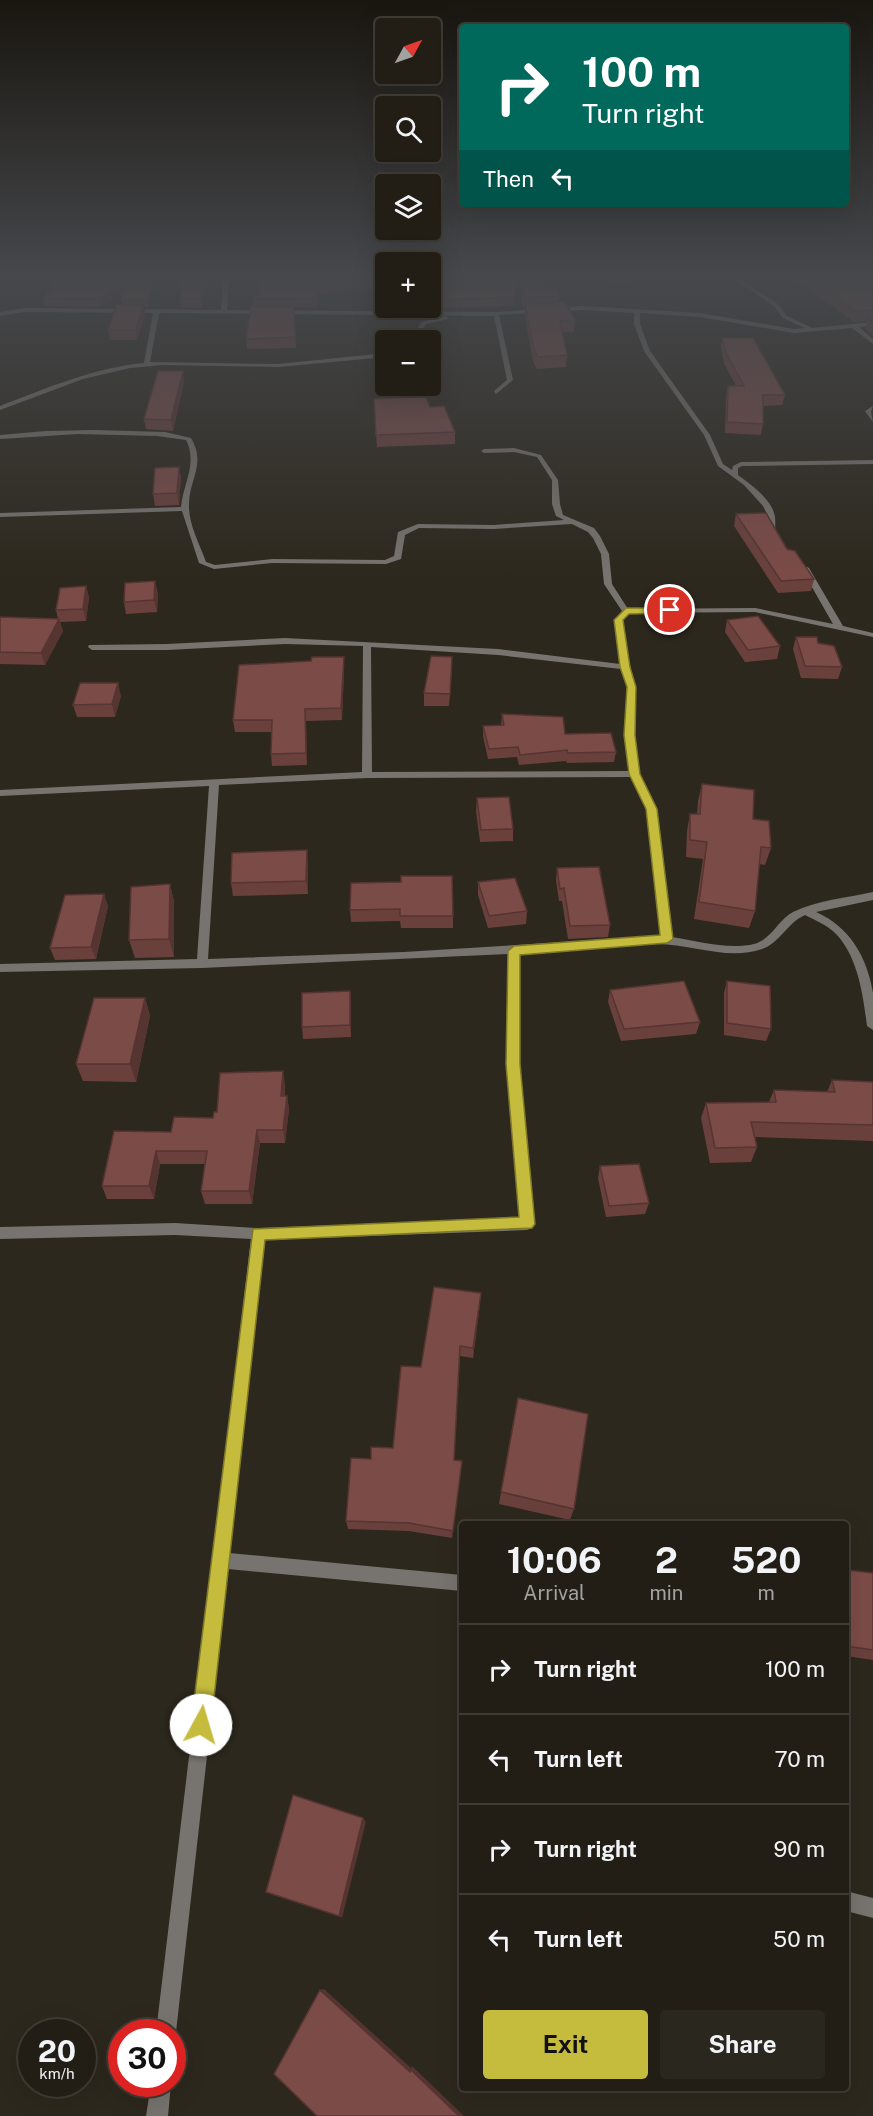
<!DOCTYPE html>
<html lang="en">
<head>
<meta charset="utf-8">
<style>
  :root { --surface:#221e16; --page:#2a271f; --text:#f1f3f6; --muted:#a2a2a1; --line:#3f3c35; --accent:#c5bc3d }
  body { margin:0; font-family:"Public Sans",sans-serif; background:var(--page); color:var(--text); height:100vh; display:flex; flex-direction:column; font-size:22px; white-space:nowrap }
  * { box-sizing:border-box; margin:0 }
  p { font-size:20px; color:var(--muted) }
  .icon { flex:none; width:33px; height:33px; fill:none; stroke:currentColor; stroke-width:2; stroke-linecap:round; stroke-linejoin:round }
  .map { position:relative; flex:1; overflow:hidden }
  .drawer { position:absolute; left:459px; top:1521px; width:390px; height:570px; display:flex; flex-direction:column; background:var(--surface); border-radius:6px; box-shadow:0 6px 24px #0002,0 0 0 2px var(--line) }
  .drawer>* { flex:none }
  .hud { position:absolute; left:459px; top:24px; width:390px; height:183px; border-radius:6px; box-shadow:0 6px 24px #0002,0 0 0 2px var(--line); background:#00695c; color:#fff; overflow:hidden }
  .needle { width:39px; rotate:50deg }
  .controls { position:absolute; left:375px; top:18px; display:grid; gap:12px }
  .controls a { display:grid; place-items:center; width:66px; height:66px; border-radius:6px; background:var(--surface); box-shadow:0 6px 24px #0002,0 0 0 2px var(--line); font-size:30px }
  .speed { position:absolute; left:18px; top:2019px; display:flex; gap:12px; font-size:30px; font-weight:700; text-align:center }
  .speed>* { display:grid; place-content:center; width:78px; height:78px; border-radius:50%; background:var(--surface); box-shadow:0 6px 24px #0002,0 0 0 2px var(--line); line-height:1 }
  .speed small { font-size:15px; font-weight:400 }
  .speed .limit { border:9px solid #d22; background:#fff; color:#111 }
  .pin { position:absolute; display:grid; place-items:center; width:51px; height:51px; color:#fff; margin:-26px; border:3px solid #fff; border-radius:50%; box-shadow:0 2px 6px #0007 }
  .me { position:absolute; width:66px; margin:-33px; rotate:6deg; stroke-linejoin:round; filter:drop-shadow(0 0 4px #0008) }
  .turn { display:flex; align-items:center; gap:21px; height:126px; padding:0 24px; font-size:27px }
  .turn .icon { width:78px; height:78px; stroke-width:2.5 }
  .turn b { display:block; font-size:42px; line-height:51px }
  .then { display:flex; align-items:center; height:57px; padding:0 24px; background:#0003; gap:12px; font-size:22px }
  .eta { display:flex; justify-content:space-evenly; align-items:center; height:102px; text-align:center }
  .eta b { font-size:36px; font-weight:700; line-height:42px }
  .action { display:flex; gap:12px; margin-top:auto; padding:12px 24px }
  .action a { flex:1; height:69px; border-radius:6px; background:var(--accent); color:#111; font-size:24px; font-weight:700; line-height:69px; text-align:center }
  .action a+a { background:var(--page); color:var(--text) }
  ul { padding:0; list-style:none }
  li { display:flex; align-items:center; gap:18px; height:90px; padding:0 24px; border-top:2px solid var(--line) }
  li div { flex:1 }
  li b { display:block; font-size:22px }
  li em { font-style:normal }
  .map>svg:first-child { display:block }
</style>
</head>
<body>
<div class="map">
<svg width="873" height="2116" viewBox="0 0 873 2116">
  <rect width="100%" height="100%" fill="#2d281d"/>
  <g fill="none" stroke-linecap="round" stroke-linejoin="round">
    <path fill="#77736e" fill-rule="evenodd" d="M223,279H229L227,310L496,312L583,306L700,313L794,329L805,328L783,318L774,306L734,279H740L778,304L787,316L812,328L873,322V326L859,327L873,339V344L852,328L794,333L700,317L640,313V324L650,351L710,435L723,464L732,470L733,466L741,462L873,460V464L742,466L738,468V475C750,484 770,498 774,513C777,522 773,528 778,536L771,538L766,529L767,514L763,506L744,485L718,466L704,435L644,351L634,324V313L583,310L499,315L513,380L496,394L494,391L507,380L494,316L159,313L150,362L278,364L386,353V357L278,367L163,365L130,368L83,379L0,410V406C47,388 93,368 144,363L153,313L24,312L0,316V312L24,308L221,310Z
      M446,316L448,319L426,324L415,340H409L422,322Z
      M873,406L871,412L873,422L865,411Z
      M94,430L165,432L191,438C207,465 188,480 189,507C189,525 200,545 206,562L215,565L272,559L385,560L394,556L398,532L418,524L494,525L564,520L556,516L552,504V480L537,457L514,452L484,453L481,451L484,449L514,448L541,455L558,480L560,504L563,515L594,528L600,536L609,554L612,584L628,609L755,608L833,624L801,568L805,566L809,568L843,626L873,633V637L755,612L628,613L623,620L629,667L636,688L635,735L640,774L656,809L672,937C698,941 728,950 754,944C771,940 778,920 793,912C817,900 847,898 873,892V900L816,912C850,927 867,957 873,993C873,1005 873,1018 873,1030L867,1026C863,995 858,955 834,932C826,925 815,920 805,915C787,923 780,943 762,949C728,961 692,944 657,944C612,943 565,950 520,953L519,1064L534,1224L532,1228L527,1230L264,1240L229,1553L462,1575V1591L228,1569L176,2032L172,2040V2032H156L251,1239L175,1235L0,1239V1227L175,1223L258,1228L520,1218L507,1064L508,954L202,968L0,972V964L197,959L209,786L0,796V790L362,772L363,646L285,644L167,650H92L88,647L89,645L167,644L285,638L498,649L620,664L615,620L622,611L604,584L601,554L593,538L588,532L572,524L494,529L419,528L405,535L401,559L386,564L272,563L214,569L199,563L182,511L0,517V513L181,507C183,484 198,463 186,440L157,436L78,434L0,439V435L46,431ZM371,647L498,655L621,669L628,688L625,735L630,771L372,772ZM632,777L646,809L661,936L404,952L208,959L219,785L367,778Z
      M846,1891L873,1898V1918L846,1911Z
      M151,2084H171L168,2116H146Z"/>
  </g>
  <path fill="#6a403d" d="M260,279H386V290L331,292V294L318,295L317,307H294L296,348L247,349L246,339L253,306V299L259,295Z
    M430,279H515V306L415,309L414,308H430Z
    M607,279H630V281H607Z
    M795,279H873V335L865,329L867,321L854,322Z
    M154,280L155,287L148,307H144L145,315L137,340H110L108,330L122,305L121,299L122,295L100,307L44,306L43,298Z
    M205,284L202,308L181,307L180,298Z
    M522,285L560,296L559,302L575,320L574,332H562L567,355L566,367L537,369L533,361L525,316V308H523L521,295Z
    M722,338L785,395L782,405L763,406V424L761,435L725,433L726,397L728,386H736L724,363L721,348Z
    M184,382L173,431L146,429L144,419Z
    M374,399L430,407L455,432V444L377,447Z
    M179,467L181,478L179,505L155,506L153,494Z
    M736,514L787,549L814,579L811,591L778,593L734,526Z
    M86,586L89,598L86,621L60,622L63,631L45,665L0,664V617L58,619L56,610Z
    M158,593L157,612L126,614L124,602Z
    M727,620L780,646L777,659L745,662L725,632Z
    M796,637L818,643L842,667L838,679L801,678L793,649Z
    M344,669L342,720L306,721L307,765L272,766L271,754V732H235L233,720Z
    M452,670L449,706H424V693Z
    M121,696L115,717H77L73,705Z
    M502,714L565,734L616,752L614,762L567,763L566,761L519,765L517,757L488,759L483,736V726L501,725Z
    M702,784L753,819L771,848L765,865L759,864L755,911L749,928L694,919L703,859L686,857L687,831L690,814H697L698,801Z
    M477,798L513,829V841L480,842L476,811Z
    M308,862V894L233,896L231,883Z
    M557,868L610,925L608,937L568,939L562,901H559L556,880Z
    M401,882L453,916V928H401L400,921L351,922L350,910Z
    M478,882L527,911L526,924L488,928L478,895Z
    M170,884L174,902V957L135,958L129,940Z
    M108,906L96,959L55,960L50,948Z
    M727,981L771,1029L766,1041L724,1035V993Z
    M610,990L700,1022L696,1034L621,1041L608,1002Z
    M145,998L150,1016L136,1082L83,1081L76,1064Z
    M351,1003V1037L303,1039L302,1027Z
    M832,1080L873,1082V1141L755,1137L757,1147L751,1162L710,1163L701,1118L706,1103L769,1102L774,1090L827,1092Z
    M285,1084V1096H287L289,1109L285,1143H260L252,1204H205L201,1191L205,1164H160L154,1199H107L102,1186L171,1132L213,1118L217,1112Z
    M600,1166L649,1203L645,1214L606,1217L598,1178Z
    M480,1304L473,1358L460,1356L454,1460L461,1469L452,1538L409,1531L348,1529L346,1521L371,1459L393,1448L421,1367Z
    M501,1492L574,1509L570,1520L499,1504Z
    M846,1555L848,1570L873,1573V1660L846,1656Z"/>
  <path fill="#563432" d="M203,279H204L205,284L202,308L201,298Z
    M154,280L155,287L148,307L147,300Z
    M126,285L127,293L100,307L98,299Z
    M144,305L145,315L137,340L135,330Z
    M183,371L184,382L173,431L171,420Z
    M179,467L181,478L179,505L177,493Z
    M155,581L158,593L157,612L154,600Z
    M86,586L89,598L86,621L83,609Z
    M59,619L63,631L45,665L41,653Z
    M344,657V669L342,720L341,708Z
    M118,683L121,696L115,717L112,704Z
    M305,709L306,721L307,765L306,753Z
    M307,850L308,862V894L306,881Z
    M170,884L174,902V957L169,939Z
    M104,894L108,906L96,959L91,947Z
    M350,991L351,1003V1037L350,1025Z
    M145,998L150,1016L136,1082L130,1064Z
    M283,1071L285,1084L284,1109L281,1096Z
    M287,1096L289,1109L285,1143L283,1130Z
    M257,1130L260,1143L252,1204L249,1191Z
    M156,1151L160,1164L154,1199L149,1186Z
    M481,1293L480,1304L473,1358V1348Z
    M363,1818L366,1822L342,1918L339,1916Z
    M324,1989L411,2068L410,2072L320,1990Z
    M412,2066L464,2116H459L411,2070Z"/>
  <path fill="#7b4b47" stroke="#563432" stroke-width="1.5" d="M182,279H203L201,298H180Z
    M260,279H386V281L330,283L331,286H317V298L253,299V295H259Z
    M430,279H515V297L430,300Z
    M811,279H873V310L856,311Z
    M154,280L147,300L121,299L126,285L98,299L43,298L56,281Z
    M522,285L554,286L560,296L524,298Z
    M565,302L575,320L560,321L567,355L538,357L534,349L525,304Z
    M117,305H144L135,330H108Z
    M251,306L294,307L295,337L246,339Z
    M867,318H873V322Z
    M722,338H753L785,395H763V424L727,422L728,386H744L726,353Z
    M158,371H183L171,420L144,419Z
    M425,396L430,407L444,406L455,432L376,435L374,399Z
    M179,467L177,493L153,494L155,468Z
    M766,513L787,549L795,551L814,579L781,581L736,514Z
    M155,581L154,600L124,602L125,583Z
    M86,586L83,609L56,610L60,588Z
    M758,616L780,646L748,650L727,620Z
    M0,617L59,619L41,653L0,652Z
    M796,637H817L818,643L834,646L842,667L805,666Z
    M431,656L452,657L450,694L424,693Z
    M312,657H344L341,708L305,709L306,753L271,754L272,720H233L239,665L311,661Z
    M80,683H118L112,704L73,705Z
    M502,714L563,717L565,734L611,733L616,752L568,753L567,750L520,755L518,747L489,749L483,726L504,725Z
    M702,784L754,790L753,819L769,821L771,848L761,847L755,911L699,902L707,842L690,840V814H700Z
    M509,797L513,829L481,830L477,798Z
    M307,850L306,881L231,883L232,853Z
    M599,867L610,925L570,926L564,888L560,889L557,868Z
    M401,876H452L453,916H400V909L350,910L351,883L401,882Z
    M515,878L527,911L489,916L478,882Z
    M170,884L169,939L129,940L131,887Z
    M104,894L91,947L50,948L65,895Z
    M684,981L700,1022L624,1029L610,990Z
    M727,981L770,986L771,1029L727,1023Z
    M350,991V1025L302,1027V993Z
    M94,998H145L130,1064H76Z
    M283,1071L281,1096H287L283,1130H257L249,1191H201L207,1151H156L149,1186H102L114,1131L171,1132L174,1117L213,1118L214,1112H217L220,1073Z
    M832,1080L873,1082V1125L751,1122L757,1147L715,1148L706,1103L776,1102L774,1090L835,1092Z
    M639,1164L649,1203L609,1206L600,1166Z
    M434,1287L481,1293L473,1348L460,1346L454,1460L462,1461L453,1531L409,1523L346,1521L351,1458L371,1459V1447L393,1448L401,1366L421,1367Z
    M518,1398L588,1414L574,1509L501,1492Z
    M846,1555L848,1570L873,1573V1650L846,1646Z
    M293,1795L363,1818L339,1916L266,1892Z
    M320,1990L410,2072L411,2070L459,2116H317L274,2074Z"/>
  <linearGradient id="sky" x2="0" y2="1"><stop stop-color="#191610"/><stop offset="0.48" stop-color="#46484c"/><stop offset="1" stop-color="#46484c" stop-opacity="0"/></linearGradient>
  <rect width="873" height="576" fill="url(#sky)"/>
  <path fill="#c5bc3d" stroke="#807a28" stroke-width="1.5" d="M626,608H670L675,610L670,613L629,614L623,620L630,667L636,687L635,735L640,774L657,809L673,939L667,943L520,955V1064L535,1224L532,1228L265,1240L211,1725L208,1732L201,1735L194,1732L191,1725L253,1229L519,1217L506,1064L508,951L514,946L660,935L646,809L629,774L624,735L627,687L620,667L614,620Z"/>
</svg>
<div class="controls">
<a><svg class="needle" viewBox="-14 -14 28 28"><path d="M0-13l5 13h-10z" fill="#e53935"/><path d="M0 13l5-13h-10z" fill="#a2a2a1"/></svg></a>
<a><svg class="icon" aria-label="search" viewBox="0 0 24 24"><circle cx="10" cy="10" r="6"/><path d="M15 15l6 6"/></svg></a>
<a><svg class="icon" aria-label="layers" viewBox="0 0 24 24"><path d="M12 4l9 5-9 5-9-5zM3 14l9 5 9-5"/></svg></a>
<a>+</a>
<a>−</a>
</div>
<div class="speed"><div>20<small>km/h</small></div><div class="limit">30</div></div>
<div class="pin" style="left:670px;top:610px;background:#d93025"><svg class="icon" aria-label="arrive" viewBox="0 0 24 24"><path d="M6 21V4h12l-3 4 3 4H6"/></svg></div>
<svg class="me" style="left:201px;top:1725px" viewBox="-20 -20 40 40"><circle r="19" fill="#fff"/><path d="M0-13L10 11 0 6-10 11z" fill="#c5bc3d"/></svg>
<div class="hud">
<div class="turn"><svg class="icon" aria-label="right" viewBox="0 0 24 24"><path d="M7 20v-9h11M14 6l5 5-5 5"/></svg><div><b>100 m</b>Turn right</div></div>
<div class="then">Then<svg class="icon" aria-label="left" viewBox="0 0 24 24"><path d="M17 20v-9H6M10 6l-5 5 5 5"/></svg></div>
</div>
<section class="drawer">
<div class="eta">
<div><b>10:06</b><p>Arrival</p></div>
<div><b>2</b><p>min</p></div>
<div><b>520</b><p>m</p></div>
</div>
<ul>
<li><svg class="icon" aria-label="right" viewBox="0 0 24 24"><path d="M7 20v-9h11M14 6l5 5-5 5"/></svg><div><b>Turn right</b></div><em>100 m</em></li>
<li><svg class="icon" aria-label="left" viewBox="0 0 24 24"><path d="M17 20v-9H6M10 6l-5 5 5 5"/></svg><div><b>Turn left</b></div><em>70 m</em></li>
<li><svg class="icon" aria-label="right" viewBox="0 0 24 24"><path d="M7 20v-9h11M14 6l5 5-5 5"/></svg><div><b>Turn right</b></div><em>90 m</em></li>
<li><svg class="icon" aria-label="left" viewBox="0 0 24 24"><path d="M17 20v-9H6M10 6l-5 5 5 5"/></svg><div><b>Turn left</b></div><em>50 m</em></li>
</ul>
<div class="action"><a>Exit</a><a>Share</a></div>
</section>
</div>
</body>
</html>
